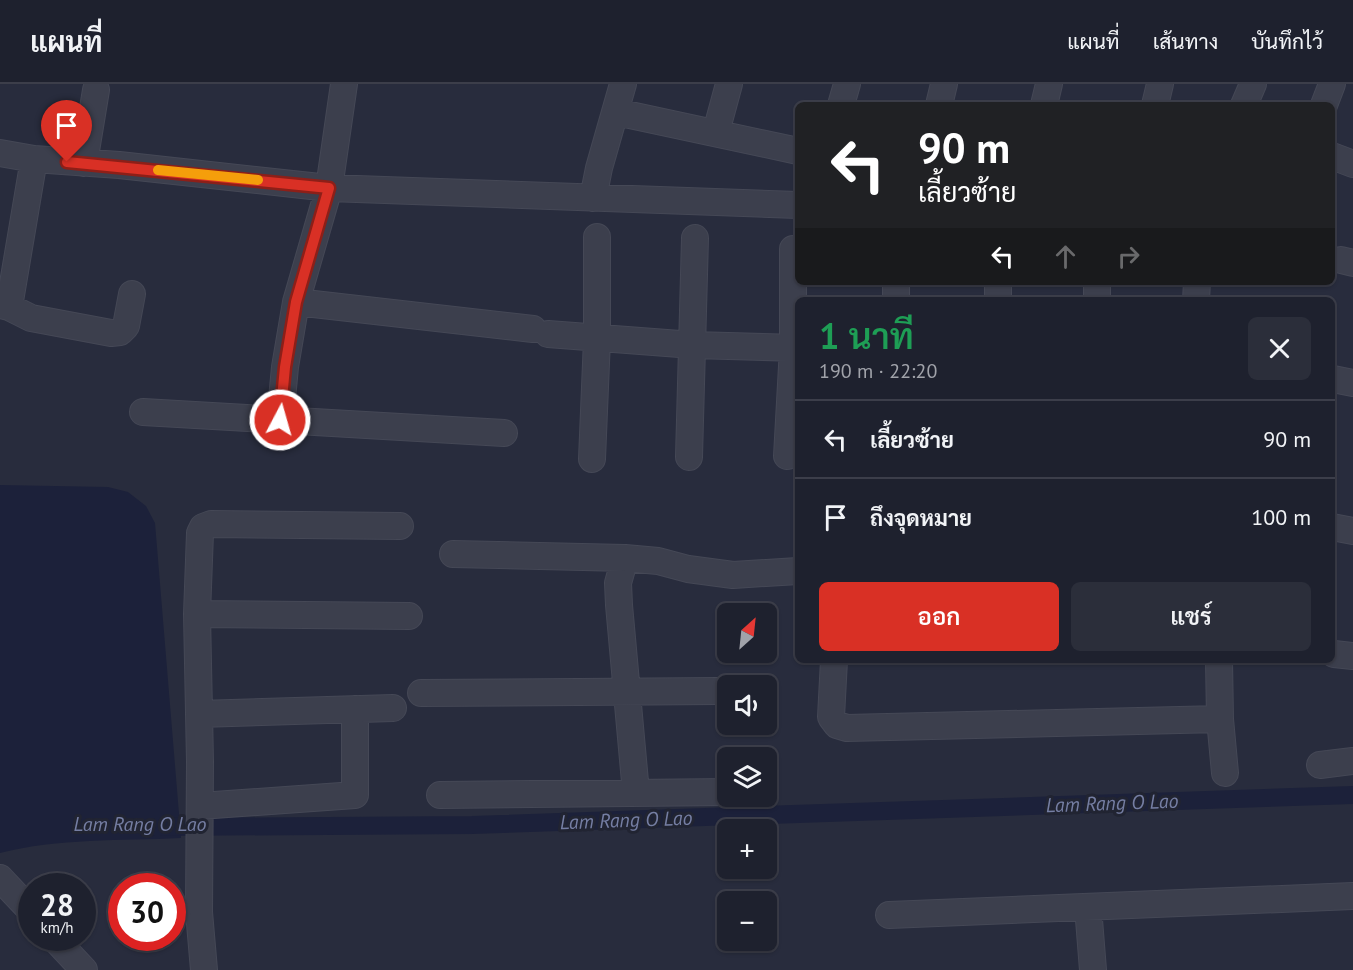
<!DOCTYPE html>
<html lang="th">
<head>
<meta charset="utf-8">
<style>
  :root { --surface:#1e212e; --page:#2b2e3a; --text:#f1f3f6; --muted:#a1a3aa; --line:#3c3e4a; --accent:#d93025 }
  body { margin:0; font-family:"PT Sans",Sarabun,sans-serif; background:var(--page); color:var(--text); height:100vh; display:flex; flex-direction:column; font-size:22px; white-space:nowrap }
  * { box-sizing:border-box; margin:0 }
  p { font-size:20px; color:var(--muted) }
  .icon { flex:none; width:33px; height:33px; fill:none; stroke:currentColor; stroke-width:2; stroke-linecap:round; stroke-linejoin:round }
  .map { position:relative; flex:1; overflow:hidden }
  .details { position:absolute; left:795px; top:213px; width:540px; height:366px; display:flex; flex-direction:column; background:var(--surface); border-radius:9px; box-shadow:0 2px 4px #0004,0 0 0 2px var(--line) }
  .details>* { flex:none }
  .hud { position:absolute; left:795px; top:18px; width:540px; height:183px; border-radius:9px; box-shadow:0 2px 4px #0004,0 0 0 2px var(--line); background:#202124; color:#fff; overflow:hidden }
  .needle { width:39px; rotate:27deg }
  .controls { position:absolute; left:717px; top:519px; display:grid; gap:12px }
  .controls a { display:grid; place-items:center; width:60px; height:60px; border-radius:9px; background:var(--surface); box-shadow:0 2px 4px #0004,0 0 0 2px var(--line); font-size:30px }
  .speed { position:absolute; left:18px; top:789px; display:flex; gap:12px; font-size:30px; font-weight:700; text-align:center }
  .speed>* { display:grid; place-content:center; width:78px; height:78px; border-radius:50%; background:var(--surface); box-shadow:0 2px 4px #0004,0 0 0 2px var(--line); line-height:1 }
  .speed small { font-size:15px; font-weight:400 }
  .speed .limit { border:9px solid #d22; background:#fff; color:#111 }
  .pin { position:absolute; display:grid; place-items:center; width:51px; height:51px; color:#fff; margin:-62px -26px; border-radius:50% 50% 50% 0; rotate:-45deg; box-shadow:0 0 6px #0007 }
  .pin .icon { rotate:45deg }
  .me { position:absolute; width:66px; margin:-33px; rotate:6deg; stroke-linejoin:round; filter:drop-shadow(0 0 4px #0008) }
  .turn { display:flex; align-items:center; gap:21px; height:126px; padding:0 24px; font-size:27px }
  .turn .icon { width:78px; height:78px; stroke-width:2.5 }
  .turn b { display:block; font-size:42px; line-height:51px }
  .lanes { display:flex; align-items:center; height:57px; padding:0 24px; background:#0003; justify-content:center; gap:30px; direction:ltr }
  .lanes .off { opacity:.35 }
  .round { display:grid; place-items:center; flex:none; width:63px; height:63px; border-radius:9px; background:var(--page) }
  .head { display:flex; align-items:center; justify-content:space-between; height:102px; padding:0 24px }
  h1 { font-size:36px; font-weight:600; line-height:45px; color:#1e9e55 }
  .cta { display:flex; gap:12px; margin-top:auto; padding:12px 24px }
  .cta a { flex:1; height:69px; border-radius:9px; background:var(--accent); color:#fff; font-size:24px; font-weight:600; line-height:69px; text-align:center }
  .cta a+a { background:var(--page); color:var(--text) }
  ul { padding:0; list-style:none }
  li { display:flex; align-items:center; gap:18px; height:78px; padding:0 24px; border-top:2px solid var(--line) }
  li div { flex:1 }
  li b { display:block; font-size:22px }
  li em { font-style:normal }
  header { display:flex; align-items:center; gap:36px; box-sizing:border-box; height:84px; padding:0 30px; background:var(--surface); border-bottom:2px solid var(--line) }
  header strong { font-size:28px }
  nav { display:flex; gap:33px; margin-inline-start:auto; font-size:21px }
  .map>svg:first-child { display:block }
</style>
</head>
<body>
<header>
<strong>แผนที่</strong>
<nav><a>แผนที่</a><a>เส้นทาง</a><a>บันทึกไว้</a></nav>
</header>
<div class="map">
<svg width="1353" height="886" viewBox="0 0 1353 886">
  <rect width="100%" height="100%" fill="#282c3d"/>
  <path fill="#1c213a" d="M0,401L108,403L128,408L146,422L155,439L181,754C121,757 58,754 0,769Z"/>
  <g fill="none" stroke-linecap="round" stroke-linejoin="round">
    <path stroke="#1c213a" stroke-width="18" d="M155,743L472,741L1353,711"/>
    <defs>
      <path id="minor" d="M841,21L847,0
        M939,21L944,0
        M1044,21L1049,0
        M1155,21L1160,0
        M1244,21L1253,0
        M1324,21L1332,0
        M616,28L798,67
        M716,48L729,0
        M0,69L34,75L119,81L329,104L798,121
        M1332,72L1353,80
        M84,79L96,6
        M593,114L599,84L623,0
        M1341,176L1353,179
        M896,216V198
        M998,216V198
        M1097,216V198
        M1196,216L1197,198
        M296,218L533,245
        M0,221L9,223L31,234L111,249L120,248L126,242L132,210
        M9,223L34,75
        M548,250L693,261L798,264
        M1333,295L1353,299
        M143,328L504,349
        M280,336L285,283L296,218L329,104L344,0
        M787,372L793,264V165
        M689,373L695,154
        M592,375L597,255V153
        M1332,443L1353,447
        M453,470L625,474L658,477L688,485L733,491L798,487
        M625,474L618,499L619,521L636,709
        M197,530L409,532
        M1334,570L1353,572
        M834,576L831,633L837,641L847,644L1220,635
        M1219,576L1220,635L1225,689
        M421,609L718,607
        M199,630L393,624
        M1320,681L1353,677
        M440,711L728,708
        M200,722L355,711V625
        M0,794L32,828
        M1088,823L1093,886
        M889,831L1353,812
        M54,854L84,886
        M204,886L199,828L200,678L197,530L200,449L203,443L211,440L400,442"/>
    </defs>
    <use href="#minor" stroke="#454856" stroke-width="28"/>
    <use href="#minor" stroke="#3c3f4d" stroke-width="26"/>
  </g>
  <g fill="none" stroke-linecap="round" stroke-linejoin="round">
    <defs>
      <path id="route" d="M67,78L329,104L296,218L285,283L280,336"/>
    </defs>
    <use href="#route" stroke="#8d1f18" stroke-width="15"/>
    <use href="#route" stroke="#d93025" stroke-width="10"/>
    <path stroke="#f59e0b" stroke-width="10" d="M158,86L258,96"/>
  </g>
  <g text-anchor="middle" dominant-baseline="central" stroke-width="6" stroke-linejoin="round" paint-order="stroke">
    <g font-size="20" font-style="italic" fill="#757ea3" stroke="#212432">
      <text transform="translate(1112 719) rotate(-2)">Lam Rang O Lao</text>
      <text transform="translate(626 736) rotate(-2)">Lam Rang O Lao</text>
      <text x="140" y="740">Lam Rang O Lao</text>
    </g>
  </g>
</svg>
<div class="controls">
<a><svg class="needle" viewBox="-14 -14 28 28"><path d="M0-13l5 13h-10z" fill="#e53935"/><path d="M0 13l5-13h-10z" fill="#a1a3aa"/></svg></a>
<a><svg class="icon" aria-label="sound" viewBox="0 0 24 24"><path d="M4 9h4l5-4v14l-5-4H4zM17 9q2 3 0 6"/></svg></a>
<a><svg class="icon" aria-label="layers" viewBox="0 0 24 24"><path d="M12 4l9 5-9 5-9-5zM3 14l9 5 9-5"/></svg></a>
<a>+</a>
<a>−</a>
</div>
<div class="speed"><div>28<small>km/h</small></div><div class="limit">30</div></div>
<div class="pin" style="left:67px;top:78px;background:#d93025"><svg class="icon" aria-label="arrive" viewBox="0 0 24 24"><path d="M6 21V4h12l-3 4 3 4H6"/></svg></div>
<svg class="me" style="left:280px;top:336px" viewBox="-20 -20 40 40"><circle r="17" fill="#d93025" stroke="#fff" stroke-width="3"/><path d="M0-11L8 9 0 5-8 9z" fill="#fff"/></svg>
<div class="hud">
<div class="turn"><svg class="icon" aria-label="left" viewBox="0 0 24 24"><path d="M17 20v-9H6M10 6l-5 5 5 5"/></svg><div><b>90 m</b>เลี้ยวซ้าย</div></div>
<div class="lanes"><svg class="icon" aria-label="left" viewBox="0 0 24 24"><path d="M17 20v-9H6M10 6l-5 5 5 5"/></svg><svg class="icon off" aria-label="ahead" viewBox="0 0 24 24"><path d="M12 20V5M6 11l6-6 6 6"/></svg><svg class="icon off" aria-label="right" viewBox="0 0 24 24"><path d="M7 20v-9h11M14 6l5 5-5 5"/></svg></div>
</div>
<section class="details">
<div class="head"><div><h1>1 นาที</h1><p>190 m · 22:20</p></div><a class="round"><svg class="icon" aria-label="close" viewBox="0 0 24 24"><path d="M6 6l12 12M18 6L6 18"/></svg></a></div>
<ul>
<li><svg class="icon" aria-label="left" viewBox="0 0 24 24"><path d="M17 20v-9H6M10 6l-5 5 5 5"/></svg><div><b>เลี้ยวซ้าย</b></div><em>90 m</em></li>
<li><svg class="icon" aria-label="arrive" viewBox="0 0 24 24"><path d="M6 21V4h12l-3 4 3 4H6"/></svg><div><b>ถึงจุดหมาย</b></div><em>100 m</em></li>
</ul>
<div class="cta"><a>ออก</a><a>แชร์</a></div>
</section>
</div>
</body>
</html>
